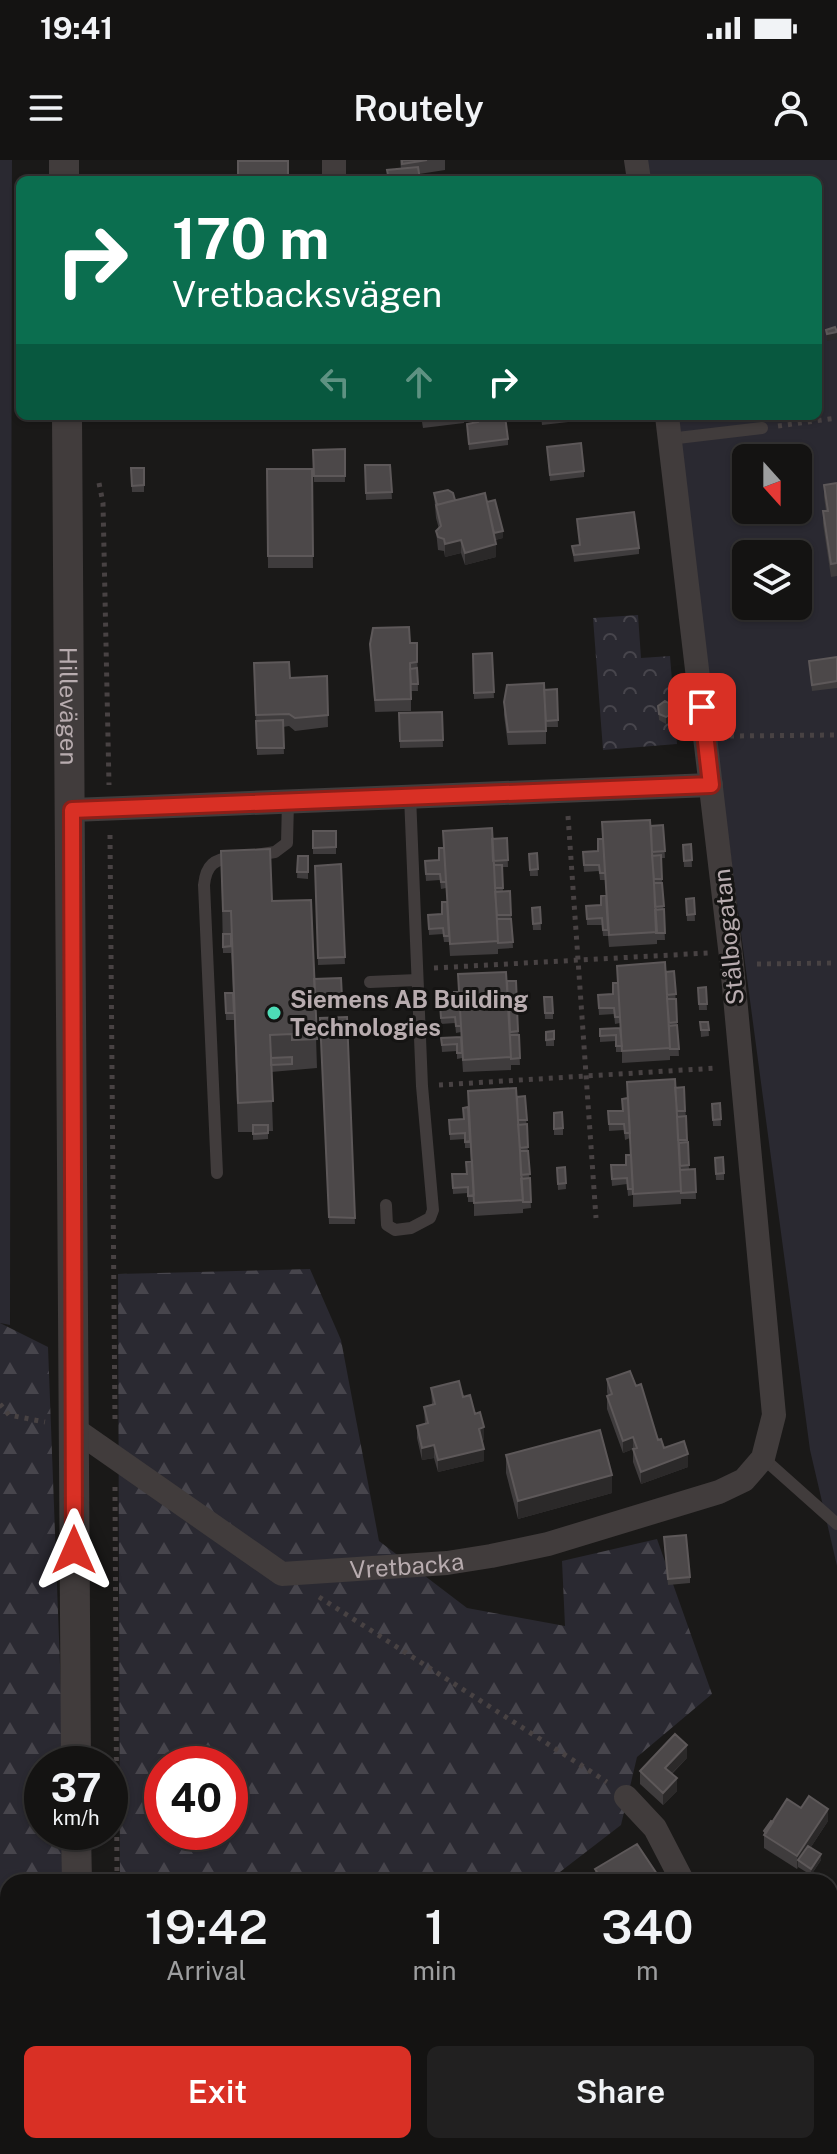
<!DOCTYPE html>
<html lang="en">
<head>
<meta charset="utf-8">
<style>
  :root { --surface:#141312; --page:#212020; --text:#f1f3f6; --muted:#9d9e9f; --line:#333232; --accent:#d93025 }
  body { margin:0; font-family:"Public Sans",sans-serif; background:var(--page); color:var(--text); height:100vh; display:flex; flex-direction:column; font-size:30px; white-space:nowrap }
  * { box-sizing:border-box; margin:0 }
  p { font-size:26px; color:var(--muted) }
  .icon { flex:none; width:44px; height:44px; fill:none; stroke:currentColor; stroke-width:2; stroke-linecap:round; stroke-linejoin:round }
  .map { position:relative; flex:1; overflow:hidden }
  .sheet { position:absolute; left:0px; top:1714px; width:838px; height:280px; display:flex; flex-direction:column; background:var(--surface); border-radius:24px 24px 0 0; box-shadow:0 2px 6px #0004,0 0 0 2px var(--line) }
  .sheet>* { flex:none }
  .banner { position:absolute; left:16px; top:16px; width:806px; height:244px; border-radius:12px; box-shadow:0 2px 6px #0004,0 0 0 2px var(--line); background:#0b6e4f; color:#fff; overflow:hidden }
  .needle { width:52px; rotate:159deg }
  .controls { position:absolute; left:732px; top:284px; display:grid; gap:16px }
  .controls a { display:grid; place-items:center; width:80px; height:80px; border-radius:12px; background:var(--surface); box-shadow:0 2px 6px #0004,0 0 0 2px var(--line); font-size:40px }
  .speed { position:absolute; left:24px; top:1586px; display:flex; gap:16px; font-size:40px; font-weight:700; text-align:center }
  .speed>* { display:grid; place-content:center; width:104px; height:104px; border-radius:50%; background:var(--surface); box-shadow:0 2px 6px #0004,0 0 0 2px var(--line); line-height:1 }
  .speed small { font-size:20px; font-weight:400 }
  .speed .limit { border:12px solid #d22; background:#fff; color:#111 }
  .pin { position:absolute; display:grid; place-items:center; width:68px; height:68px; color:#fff; margin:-34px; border-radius:16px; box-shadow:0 4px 12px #0006 }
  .me { position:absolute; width:88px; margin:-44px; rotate:0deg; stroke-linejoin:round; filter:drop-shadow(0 0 6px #0008) }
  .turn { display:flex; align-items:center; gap:28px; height:168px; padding:0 24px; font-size:36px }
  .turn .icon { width:104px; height:104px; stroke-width:2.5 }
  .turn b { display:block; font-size:56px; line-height:68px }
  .lanes { display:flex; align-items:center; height:76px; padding:0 24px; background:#0003; justify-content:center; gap:40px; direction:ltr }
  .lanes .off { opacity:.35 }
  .eta { display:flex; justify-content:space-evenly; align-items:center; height:136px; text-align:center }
  .eta b { font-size:48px; font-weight:600; line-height:56px }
  .button { display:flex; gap:16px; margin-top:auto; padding:16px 24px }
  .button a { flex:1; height:92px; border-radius:12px; background:var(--accent); color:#fff; font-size:32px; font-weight:600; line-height:92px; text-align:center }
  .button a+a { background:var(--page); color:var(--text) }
  .status { display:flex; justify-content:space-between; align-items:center; height:56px; padding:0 40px; background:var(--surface); direction:ltr }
  .status svg { height:22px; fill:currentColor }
  header { display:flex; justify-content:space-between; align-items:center; height:104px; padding:0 24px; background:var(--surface); font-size:36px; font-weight:600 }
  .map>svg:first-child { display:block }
</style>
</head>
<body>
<div class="status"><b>19:41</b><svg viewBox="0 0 49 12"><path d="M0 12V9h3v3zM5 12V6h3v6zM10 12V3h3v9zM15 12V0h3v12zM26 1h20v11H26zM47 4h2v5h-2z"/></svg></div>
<header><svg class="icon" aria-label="menu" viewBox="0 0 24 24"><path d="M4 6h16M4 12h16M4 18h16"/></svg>Routely<svg class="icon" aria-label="person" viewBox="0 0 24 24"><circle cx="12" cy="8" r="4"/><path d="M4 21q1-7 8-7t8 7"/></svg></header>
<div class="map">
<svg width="837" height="1994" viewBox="0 0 837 1994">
  <defs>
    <pattern id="forest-firs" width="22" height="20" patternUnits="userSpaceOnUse" patternTransform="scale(2)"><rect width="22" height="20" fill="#2a2931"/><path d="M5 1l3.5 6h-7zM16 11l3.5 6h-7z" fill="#47454c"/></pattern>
    <pattern id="park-crowns" width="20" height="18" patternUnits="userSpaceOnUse" patternTransform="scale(2)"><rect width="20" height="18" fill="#2a2931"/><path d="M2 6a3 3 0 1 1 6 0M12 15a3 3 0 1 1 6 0" fill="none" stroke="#47454c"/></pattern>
  </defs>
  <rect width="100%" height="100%" fill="#1a1918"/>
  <path fill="#2a2931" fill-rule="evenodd" d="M0,0H12L10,1165L0,1163Z
    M637,0H837V1406L810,1290L672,256H818V20H640ZM746,298H798V350H746ZM746,394H798V446H746Z"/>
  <path fill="url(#forest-firs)" fill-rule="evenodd" d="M310,1109L341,1180L379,1381L467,1448L565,1466L562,1401L657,1379L712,1534L637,1597L621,1665L547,1722H120L118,1114ZM162,1604H230V1672H162Z
    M0,1163L48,1187L62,1558L63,1604H42V1672H63V1722H8V1986H64V1994H0Z
    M125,1986H397L393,1994C361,1994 329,1986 299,1994H125Z"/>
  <path fill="url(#park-crowns)" d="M638,455L641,498L670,496L677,584L603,590L593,458Z"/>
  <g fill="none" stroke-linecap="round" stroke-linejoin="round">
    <path stroke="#484243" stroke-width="5" stroke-dasharray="4 6" stroke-linecap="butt" d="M778,266L837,258
      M99,323L103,343L109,625
      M730,576L837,575
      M568,656L596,1058
      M110,675L115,1265
      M757,804L837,803
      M434,808L708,793
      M439,925L717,908
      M0,1244L9,1255L45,1262
      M115,1327L117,1722
      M319,1437L607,1622
      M117,1986L118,1994"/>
    <path stroke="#413c3c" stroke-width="12" d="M669,279L762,268
      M256,695L275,692L287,683L288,641
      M370,822L417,820
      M217,1013L204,725C206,705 214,699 234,697
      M386,1045L387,1065L395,1070L411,1068L430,1058L433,1050L422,926L410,636
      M763,1298L837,1364"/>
    <g stroke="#413c3c" stroke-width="24">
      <path d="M334,0V20"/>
      <path d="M636,0L639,20"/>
      <path d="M72,650L711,625"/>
      <path id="s1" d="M73,1268L282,1414L447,1403L491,1396L548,1384L719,1332L744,1320L763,1298L774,1255L732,805L667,256"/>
      <path d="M626,1637L655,1668L683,1722"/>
      <path d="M830,1752L837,1753"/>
      <path d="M346,1994L352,1986"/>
      <path d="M644,1994L647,1986"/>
    </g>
    <g stroke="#413c3c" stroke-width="30">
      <path d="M64,0V20"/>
      <path id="s2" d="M67,256L76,1604"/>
      <path d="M76,1672L77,1722"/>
      <path d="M79,1986V1994"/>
    </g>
  </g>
  <path fill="#3f3c3d" d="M400,0H445V10L419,14L420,20H388L387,10L401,9Z
    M421,256H464V263L423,268Z
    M477,256L508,279V285L469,290L467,264L477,262Z
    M541,256H621L542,265Z
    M547,287L584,311V317L550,321Z
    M345,289V322H314L313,290Z
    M365,305H390L392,339L366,340Z
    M131,308H144V332H132Z
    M267,309H312L313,408H268Z
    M837,323V416L831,417L823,364V351H826L824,337V325Z
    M434,333L455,340L487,342L503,378L495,380L496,397L465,405L461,393L445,397L444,391L438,390L436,371L439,369L436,358Z
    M577,359L639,388V394L574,402L572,386L580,385Z
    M417,483L418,531H411V551L375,552L370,484Z
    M492,493L494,538L474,539L473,494Z
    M837,497V528L812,531L809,501Z
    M254,516L290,518L327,516L328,567L295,571L289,566L283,567L284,594L257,595Z
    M557,529L558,567H546V584L508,585L504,555V542L544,530Z
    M658,546L673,560L666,564L659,560Z
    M442,552L443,587L400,588L399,553Z
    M602,662L651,666L663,665L665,698H661L665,780H657V784L609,787L608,776H603L602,765H587L586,746L601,745L606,735L605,718V720H600L599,711L584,712L583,698L598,691L602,679Z
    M313,671H336V694H313Z
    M443,671L492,679L507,678L508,707H502L503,732L510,731L513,788L498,789V794L450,796L449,782H444L443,774L429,775L428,755L442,754L447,742L446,728L441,729L440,720L426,721L425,707L439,700L444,688Z
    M691,684L692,707H684L683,685Z
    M221,691L272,741L314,819L342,838V845H315L317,908L271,912L273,971H268V979L253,980V972H238L234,860H226L225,833H233L231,793H223Z
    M537,693L538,716H530L529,694Z
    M298,696H308V719L297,718Z
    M341,704L345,804L318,805L315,706Z
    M694,738L695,761H687L686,739Z
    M540,747L541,770H533L532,748Z
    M617,806L666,812L674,811L679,896H670V900L622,903V892H616V881L600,882V875L620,868V863L615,864L614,854L599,855L598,841L613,834L618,823Z
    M458,814L507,821H516L520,905H511V910L463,912L462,898L457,899V891L442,892L441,878L461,877V872L456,873L455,863L441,864L440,844H454L459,832Z
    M706,827L707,850H699L698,828Z
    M544,837L553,853V859H545Z
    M347,857L355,1064H329L320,858Z
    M700,862H708L709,876L701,877Z
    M554,871V886H546V872Z
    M627,922L675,928L684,927L689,1009H695L696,1039H681V1044L633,1047V1035L628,1036L627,1024L612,1026L611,1012L626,1005L630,995V978L625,980L624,970L609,971L608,951H623L627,938Z
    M468,931L517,937L525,936L531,1048L523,1049V1053L474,1056V1042H468V1033L453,1034L452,1014H467L471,1001L470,988H465V979L450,980L449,960H464L468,947Z
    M720,943L721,966H713L712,944Z
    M554,953L563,968V975H554Z
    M715,998L724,1013V1020H716Z
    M565,1007L566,1029L558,1030L557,1008Z
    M607,1219L664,1288L688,1307L641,1324L633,1302V1289L623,1293L607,1249V1236H608L607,1232Z
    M431,1228L463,1237L475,1254L484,1280L482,1281L484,1301L438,1312L434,1298L422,1300L417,1278V1266L425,1264L424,1247L432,1245Z
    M506,1295L612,1333L518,1359L506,1313Z
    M664,1384L690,1417V1423L668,1425Z
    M687,1598L672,1614L677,1631L663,1645L640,1624V1611Z
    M801,1648L828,1661L811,1687L821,1700L811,1715L798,1707L797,1709L764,1688V1671L773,1662Z
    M595,1709L659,1722H596Z
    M837,1931V1962L830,1958V1943Z
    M837,1966V1984L835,1982V1970Z
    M786,1986H812L806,1994H796Z"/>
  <path fill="#2b2929" d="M837,172V179L827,181V174Z
    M503,371V378L494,380V373Z
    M461,380V393L445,397V384Z
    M496,384V397L465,405V393Z
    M673,553V560L666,564V557Z
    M484,1267V1280L479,1282V1269Z
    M633,1277V1289L623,1293V1281Z
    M434,1285V1298L422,1300V1288Z
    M484,1289V1301L438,1312V1300Z
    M688,1294V1307L641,1324V1312Z
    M612,1315V1333L518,1359V1341Z
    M687,1585V1598L665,1620V1608Z
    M677,1618V1631L663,1645V1633Z
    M828,1649V1661L801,1702L798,1700V1707L797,1709V1696Z
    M821,1694V1700L811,1715V1709Z
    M808,1986H812L806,1994H803Z"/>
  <path fill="#4c4849" stroke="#5d5859" stroke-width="2" d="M402,0H427L402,4Z
    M238,1H288V20H238Z
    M418,7L420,20H389L387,10Z
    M163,16H190L191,20H163Z
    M835,167L837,172L827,174L826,170Z
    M477,256H505L508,279L469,284L467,264L478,262Z
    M581,283L584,311L550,315L547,287Z
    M345,289V316H314L313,290Z
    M365,305H390L392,332L366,333Z
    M131,308H144V325L132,326Z
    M267,309H312L313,396H268Z
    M837,323V403L831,404L823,351H828L824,325Z
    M448,330L453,333L455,340L437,345L434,333Z
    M485,333L496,384L465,393L461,380L445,384L444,379L438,377L436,371L441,366L436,345Z
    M495,340L503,371L494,373L487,342Z
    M634,352L639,388L574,395L572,386L580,385L577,359Z
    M409,467L410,483H417V502L410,503L411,539L375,540L370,484L373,468Z
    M492,493L494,532L474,533L473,494Z
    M837,497V521L812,525L809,501Z
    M289,502L290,518L327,516L328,555L295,558L289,554L256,555L254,503Z
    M417,508L418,524H411L410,509Z
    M544,523L546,571L508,572L504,542L507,525Z
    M557,529L558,560L546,561L544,530Z
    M665,541L672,545L673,553L666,557L659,554L658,546Z
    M442,552L443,580L400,581L399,553Z
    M283,560L284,588H257L256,561Z
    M650,660L657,772L609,775L602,662Z
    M663,665L665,691L652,692L651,666Z
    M492,668L498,781L450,784L443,671Z
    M313,671H336V687L313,688Z
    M507,678L508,700L493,701L492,679Z
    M598,679H603L605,713H600L599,705H584L583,692L598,691Z
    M691,684L692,700L684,701L683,685Z
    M439,688H444L446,722H441L440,714H426L425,701L439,700Z
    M270,689L272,741L311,740L317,879L292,880V874L270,875L273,941L238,943L231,751H223L221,691Z
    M537,693L538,709L530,710L529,694Z
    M661,695L662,719H654L652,696Z
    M298,696H308V712H297Z
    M341,704L345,797L318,798L315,706Z
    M494,705H502L503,728H495Z
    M654,723H662L664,746L655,747Z
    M510,731L511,755H497L495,732Z
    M606,735L608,770H603L602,758L587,759L586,746L601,745V736Z
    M694,738L695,754L687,755L686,739Z
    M442,742H447L449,776H444L443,768L429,769L428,755L442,754Z
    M540,747L541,763L533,764L532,748Z
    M664,749L665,773H656L655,750Z
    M497,759H511L513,782L498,783Z
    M223,774H231V786L223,787Z
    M665,802L670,888L622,891L617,806Z
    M674,811L676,834L667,835L666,812Z
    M506,812L511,897L463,900L458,814Z
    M341,818L342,838L315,839L314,819Z
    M507,821H516L517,844L508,845Z
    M613,823H618L620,857H615L614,848H599L598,835L613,834Z
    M706,827L707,844H699L698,828Z
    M454,832H459L461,866H456L455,857L441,858L440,844H454Z
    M225,833H233L234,853H226Z
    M544,837H552L553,853H545Z
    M667,839H676L677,862L669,863Z
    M509,848H517L518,871L510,872Z
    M347,857L355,1058L329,1057L320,858Z
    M700,862H708L709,870H701Z
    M677,865L679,889H670L669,866Z
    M620,868L622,886H616V875L600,876V869Z
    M554,871V879L546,880V872Z
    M510,875H519L520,898L511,899Z
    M461,877L462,893H457V884L442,885L441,878Z
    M292,897V904L271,905V898Z
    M675,919L681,1031L633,1034L627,922Z
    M684,927L685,951H677L675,928Z
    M516,928L523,1040L474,1043L468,931Z
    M525,936L527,960H518L517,937Z
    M628,938L630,973H625L624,964H609L608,951H623L622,939Z
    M720,943L721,959L713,960L712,944Z
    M468,947L470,981L465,982V973L450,974L449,960L464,959L463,948Z
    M562,952L563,968L554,969V953Z
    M686,956L687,980H678L677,957Z
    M527,964L528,987L520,988L518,965Z
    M253,965H268V973L253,974Z
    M688,982L689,1005L680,1006L679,983Z
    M520,991H528L530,1014L521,1015Z
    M626,995H631L633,1029H628L627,1018L612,1019L611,1005H626Z
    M723,997L724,1013L716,1014L715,998Z
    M472,1001L474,1035L468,1036V1027L453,1028L452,1014H467L466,1002Z
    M565,1007L566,1023L558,1024L557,1008Z
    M695,1009L696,1032L681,1033L680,1010Z
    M530,1018L531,1042H523L521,1019Z
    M630,1211L636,1226L641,1224L658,1280L661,1279L664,1288L684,1281L688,1294L641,1312L633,1289L637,1288L633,1277L623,1281L607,1236L612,1234L607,1219Z
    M459,1221L463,1237L470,1235L475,1254L480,1252L484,1267L479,1269L484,1289L438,1300L434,1285L422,1288L417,1266L428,1263L424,1247L435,1244L431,1228Z
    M600,1270L612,1315L518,1341L506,1295Z
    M686,1375L690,1417L668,1419L664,1377Z
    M675,1574L687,1585L665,1608L677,1618L663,1633L640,1611Z
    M809,1636L828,1649L797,1696L764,1675L787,1639L801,1648Z
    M771,1661L773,1662L766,1673L764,1671Z
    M637,1684L659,1717L651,1722H602L603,1721L595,1709Z
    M808,1686L821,1694L811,1709L798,1700Z
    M837,1931V1949L830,1945V1943Z
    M425,1986H477L475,1994H431L424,1992Z
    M481,1986H523L521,1994H488L480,1991Z
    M532,1986H558L556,1994H529Z
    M558,1986H620L618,1994H559L556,1993Z
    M794,1986H808L803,1992Z"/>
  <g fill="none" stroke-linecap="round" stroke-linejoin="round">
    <defs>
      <path id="route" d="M74,1390L72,650L711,625L702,547"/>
    </defs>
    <use href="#route" stroke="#8d1f18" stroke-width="20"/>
    <use href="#route" stroke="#d93025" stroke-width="14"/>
  </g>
  <circle fill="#4dddb7" stroke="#151413" stroke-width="3" cx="274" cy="853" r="8"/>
  <g text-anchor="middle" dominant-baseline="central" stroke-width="6" stroke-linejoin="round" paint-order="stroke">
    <g font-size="24" fill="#b8acaf" stroke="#151413">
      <text stroke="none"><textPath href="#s2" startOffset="290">Hillevägen</textPath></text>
      <text transform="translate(728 777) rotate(-96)">Stålbogatan</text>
      <text stroke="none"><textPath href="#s1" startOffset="380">Vretbacka</textPath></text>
    </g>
    <g font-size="24" font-weight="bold" fill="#b8acaf" stroke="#151413" text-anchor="start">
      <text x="290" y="839">Siemens AB Building<tspan x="290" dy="28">Technologies</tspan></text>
    </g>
  </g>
</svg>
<div class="controls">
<a><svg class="needle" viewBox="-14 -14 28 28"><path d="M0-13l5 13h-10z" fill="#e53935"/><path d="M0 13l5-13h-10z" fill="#9d9e9f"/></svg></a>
<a><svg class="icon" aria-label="layers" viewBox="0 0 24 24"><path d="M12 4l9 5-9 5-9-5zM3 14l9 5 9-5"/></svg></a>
</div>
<div class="speed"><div>37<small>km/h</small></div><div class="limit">40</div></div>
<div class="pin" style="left:702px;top:547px;background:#d93025"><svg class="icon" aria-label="arrive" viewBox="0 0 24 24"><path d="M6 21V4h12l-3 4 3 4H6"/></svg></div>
<svg class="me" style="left:74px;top:1390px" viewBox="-20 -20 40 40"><path d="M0-17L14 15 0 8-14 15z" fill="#d93025" stroke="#fff" stroke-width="4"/></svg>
<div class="banner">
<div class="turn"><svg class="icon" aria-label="right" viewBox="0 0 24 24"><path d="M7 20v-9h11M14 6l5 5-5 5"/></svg><div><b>170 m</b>Vretbacksvägen</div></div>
<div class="lanes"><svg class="icon off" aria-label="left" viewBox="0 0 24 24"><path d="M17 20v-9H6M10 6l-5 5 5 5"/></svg><svg class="icon off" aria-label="ahead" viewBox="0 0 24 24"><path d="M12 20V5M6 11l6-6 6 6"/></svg><svg class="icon" aria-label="right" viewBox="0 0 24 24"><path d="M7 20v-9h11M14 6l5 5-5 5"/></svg></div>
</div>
<section class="sheet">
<div class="eta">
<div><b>19:42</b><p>Arrival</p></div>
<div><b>1</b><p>min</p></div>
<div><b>340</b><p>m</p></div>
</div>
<div class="button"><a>Exit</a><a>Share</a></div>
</section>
</div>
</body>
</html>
